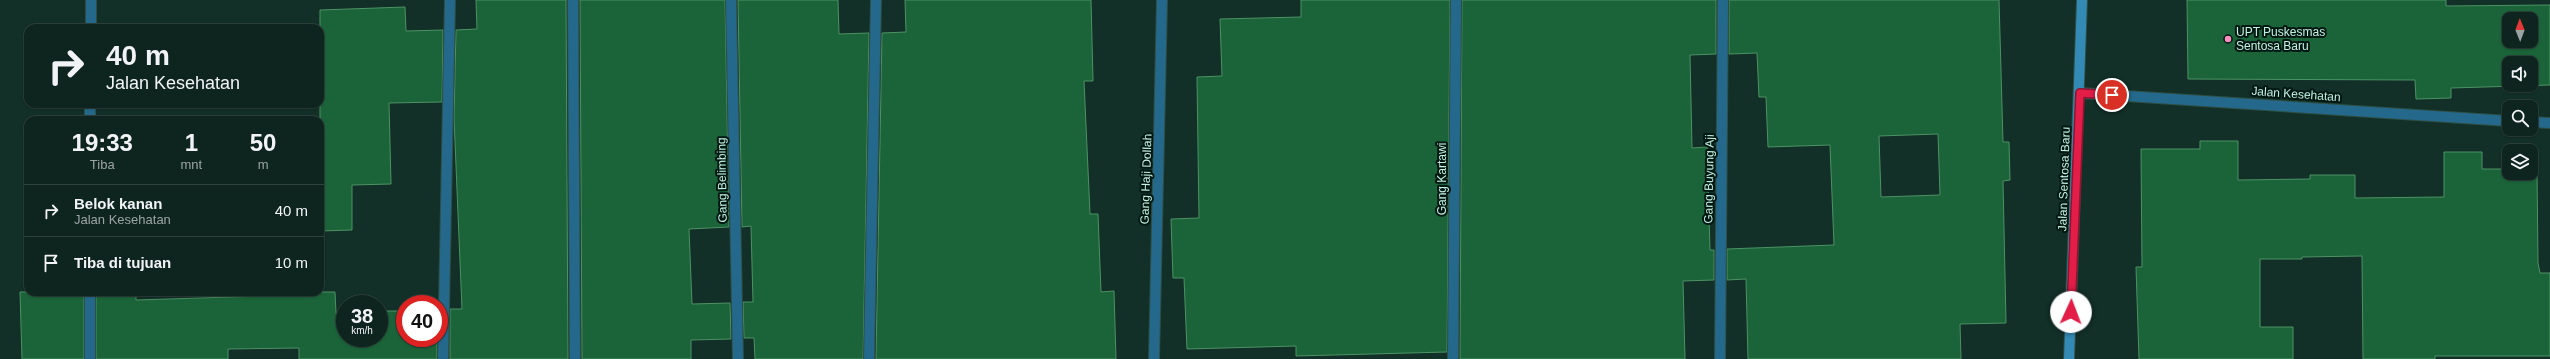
<!DOCTYPE html>
<html lang="id">
<head>
<meta charset="utf-8">
<style>
  :root { --surface:#0e241e; --page:#172c27; --text:#f1f3f6; --muted:#9ba4a4; --line:#2e413c }
  body { margin:0; font-family:Helvetica,sans-serif; background:var(--page); color:var(--text); height:100vh; display:flex; flex-direction:column; font-size:15px; white-space:nowrap }
  * { box-sizing:border-box; margin:0 }
  p { font-size:13px; color:var(--muted) }
  .icon { flex:none; width:22px; height:22px; fill:none; stroke:currentColor; stroke-width:2; stroke-linecap:round; stroke-linejoin:round }
  .map { position:relative; flex:1; overflow:hidden }
  .panel { position:absolute; left:24px; top:116px; width:300px; height:180px; display:flex; flex-direction:column; background:var(--surface); border-radius:12px; box-shadow:0 1px 3px #0004,0 0 0 1px var(--line) }
  .panel>* { flex:none }
  .guide { position:absolute; left:24px; top:24px; width:300px; height:84px; border-radius:12px; box-shadow:0 1px 3px #0004,0 0 0 1px var(--line); background:#0e241e; color:var(--text); overflow:hidden }
  .needle { width:26px; rotate:359deg }
  .controls { position:absolute; left:2502px; top:12px; display:grid; gap:8px }
  .controls a { display:grid; place-items:center; width:36px; height:36px; border-radius:8px; background:var(--surface); box-shadow:0 1px 3px #0004,0 0 0 1px var(--line); font-size:20px }
  .speed { position:absolute; left:336px; top:295px; display:flex; gap:8px; font-size:20px; font-weight:700; text-align:center }
  .speed>* { display:grid; place-content:center; width:52px; height:52px; border-radius:50%; background:var(--surface); box-shadow:0 1px 3px #0004,0 0 0 1px var(--line); line-height:1 }
  .speed small { font-size:10px; font-weight:400 }
  .speed .limit { border:6px solid #d22; background:#fff; color:#111 }
  .pin { position:absolute; display:grid; place-items:center; width:34px; height:34px; color:#fff; margin:-17px; border:2px solid #fff; border-radius:50%; box-shadow:0 1px 4px #0007 }
  .me { position:absolute; width:44px; margin:-22px; rotate:2deg; stroke-linejoin:round; filter:drop-shadow(0 0 3px #0008) }
  .turn { display:flex; align-items:center; gap:14px; height:84px; padding:0 16px; font-size:18px }
  .turn .icon { width:52px; height:52px; stroke-width:2.5 }
  .turn b { display:block; font-size:28px; line-height:34px }
  .eta { display:flex; justify-content:space-evenly; align-items:center; height:68px; text-align:center }
  .eta b { font-size:24px; font-weight:700; line-height:28px }
  ul { padding:0; list-style:none }
  li { display:flex; align-items:center; gap:12px; height:52px; padding:0 16px; border-top:1px solid var(--line) }
  li div { flex:1 }
  li b { display:block; font-size:15px }
  li em { font-style:normal }
  .map>svg:first-child { display:block }
</style>
</head>
<body>
<div class="map">
<svg width="2550" height="359" viewBox="0 0 2550 359">
  <rect width="100%" height="100%" fill="#123028"/>
  <path fill="#1b6339" stroke="#4d9265" fill-rule="evenodd" d="M476,0H566L568,359H450V309H462L454,118L456,30L477,29Z
    M580,0H725L729,227L689,229L692,304L730,303L731,339L691,340V359H582Z
    M738,0H838L839,34L869,33L863,359H755L754,338H744L743,302H753L751,226L742,227Z
    M905,0H1091L1093,81H1084L1090,214H1098L1101,292L1114,291L1116,359H876L882,33L906,32Z
    M1301,0H1450L1447,352L1296,356V346L1187,349L1184,278H1173L1171,219L1199,218L1197,77L1222,76L1220,19L1301,17Z
    M1462,0H1716V54L1690,55L1692,148L1707,147L1710,250H1714V280L1683,281L1685,359H1460Z
    M1729,0H1999L2003,142H2009L2010,180L2003,181L2006,323L1960,324L1961,359H1748L1746,279L1727,280V249L1834,245L1830,145L1768,147L1766,97H1759L1757,53L1729,54ZM1938,134L1940,195L1881,197L1879,136Z
    M2187,0H2446V6L2550,5V85L2451,88V98L2416,99L2415,80L2188,79ZM2509,19H2531V41H2509ZM2509,63H2531V85H2509Z
    M405,7L406,31L443,30L442,102L389,103L391,184L352,185V230L320,231V10Z
    M2200,141H2238V180L2310,179V175H2355V198L2444,197V152H2482V169H2509V173H2531V169H2537L2538,263L2540,273H2550V356H2435V359H2363L2362,256L2302,257V259H2260V327H2293V359H2139L2136,267H2142L2141,149H2200Z
    M20,292H84V359H22Z
    M96,292H136V300L263,296L262,292H335L336,313L345,312V338H379V311H405V338H437V359H299V348L228,349V359H96Z"/>
  <g fill="none" stroke-linecap="round" stroke-linejoin="round">
    <defs>
      <path id="street" d="M573,0L575,359
        M731,0L738,359
        M91,28V0
        M2080,93L2509,121
        M90,120V104
        M2531,122L2550,123
        M90,359V292
        M443,359L450,0
        M869,359L876,0
        M1154,359L1162,0
        M1453,359L1456,0
        M1720,359L1723,0"/>
      <path id="secondary" d="M2069,359L2082,0"/>
    </defs>
    <use href="#street" stroke="#2e4f46" stroke-width="12"/>
    <use href="#secondary" stroke="#2e4f46" stroke-width="12"/>
    <use href="#street" stroke="#24698b" stroke-width="10"/>
    <use href="#secondary" stroke="#338bb5" stroke-width="10"/>
  </g>
  <g fill="none" stroke-linecap="round" stroke-linejoin="round">
    <defs>
      <path id="route" d="M2071,312L2080,93L2112,95"/>
    </defs>
    <use href="#route" stroke="#92132f" stroke-width="10"/>
    <use href="#route" stroke="#e11d48" stroke-width="7"/>
  </g>
  <circle fill="#fd8ebe" stroke="#001811" stroke-width="1.5" cx="2228" cy="39" r="4"/>
  <g text-anchor="middle" dominant-baseline="central" stroke-width="4" stroke-linejoin="round" paint-order="stroke">
    <g font-size="12" fill="#c4f0e2" stroke="#001811" text-anchor="start">
      <text x="2236" y="32">UPT Puskesmas<tspan x="2236" dy="14">Sentosa Baru</tspan></text>
    </g>
    <g font-size="12" fill="#c4f0e2" stroke="#001811">
      <text transform="translate(2296 94) rotate(4)">Jalan Kesehatan</text>
      <text transform="translate(1146 179) rotate(-88)">Gang Haji Dollah</text>
      <text transform="translate(1442 179) rotate(-90)">Gang Kartawi</text>
      <text transform="translate(1709 179) rotate(-89)">Gang Buyung Aji</text>
      <text transform="translate(2064 179) rotate(-88)">Jalan Sentosa Baru</text>
      <text transform="translate(722 180) rotate(-91)">Gang Belimbing</text>
    </g>
  </g>
</svg>
<div class="controls">
<a><svg class="needle" viewBox="-14 -14 28 28"><path d="M0-13l5 13h-10z" fill="#e53935"/><path d="M0 13l5-13h-10z" fill="#9ba4a4"/></svg></a>
<a><svg class="icon" aria-label="sound" viewBox="0 0 24 24"><path d="M4 9h4l5-4v14l-5-4H4zM17 9q2 3 0 6"/></svg></a>
<a><svg class="icon" aria-label="search" viewBox="0 0 24 24"><circle cx="10" cy="10" r="6"/><path d="M15 15l6 6"/></svg></a>
<a><svg class="icon" aria-label="layers" viewBox="0 0 24 24"><path d="M12 4l9 5-9 5-9-5zM3 14l9 5 9-5"/></svg></a>
</div>
<div class="speed"><div>38<small>km/h</small></div><div class="limit">40</div></div>
<div class="pin" style="left:2112px;top:95px;background:#d93025"><svg class="icon" aria-label="arrive" viewBox="0 0 24 24"><path d="M6 21V4h12l-3 4 3 4H6"/></svg></div>
<svg class="me" style="left:2071px;top:312px" viewBox="-20 -20 40 40"><circle r="19" fill="#fff"/><path d="M0-13L10 11 0 6-10 11z" fill="#e11d48"/></svg>
<div class="guide">
<div class="turn"><svg class="icon" aria-label="right" viewBox="0 0 24 24"><path d="M7 20v-9h11M14 6l5 5-5 5"/></svg><div><b>40 m</b>Jalan Kesehatan</div></div>
</div>
<section class="panel">
<div class="eta">
<div><b>19:33</b><p>Tiba</p></div>
<div><b>1</b><p>mnt</p></div>
<div><b>50</b><p>m</p></div>
</div>
<ul>
<li><svg class="icon" aria-label="right" viewBox="0 0 24 24"><path d="M7 20v-9h11M14 6l5 5-5 5"/></svg><div><b>Belok kanan</b><p>Jalan Kesehatan</p></div><em>40 m</em></li>
<li><svg class="icon" aria-label="arrive" viewBox="0 0 24 24"><path d="M6 21V4h12l-3 4 3 4H6"/></svg><div><b>Tiba di tujuan</b></div><em>10 m</em></li>
</ul>
</section>
</div>
</body>
</html>
